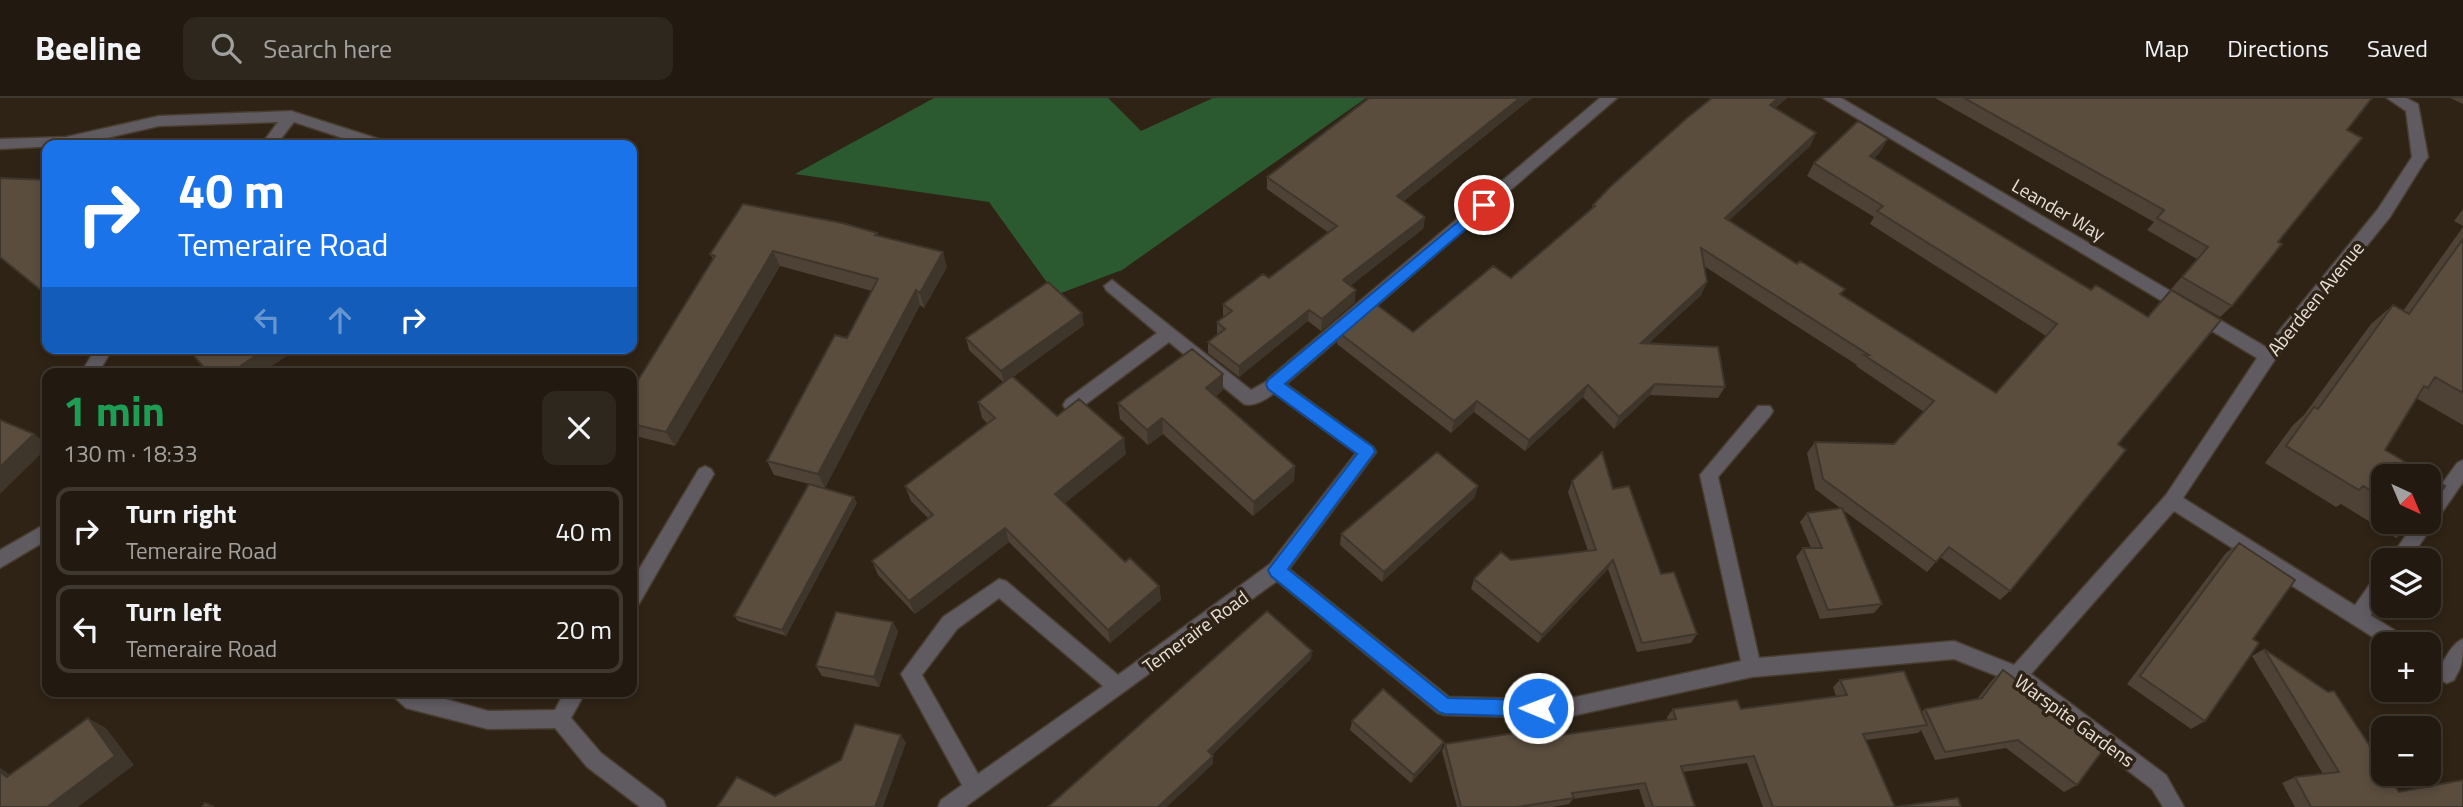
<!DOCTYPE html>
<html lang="en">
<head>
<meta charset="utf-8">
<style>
  :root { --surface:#221a10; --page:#2e271e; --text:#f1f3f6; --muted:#a2a19f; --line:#3f3830 }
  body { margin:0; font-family:"Titillium Web",sans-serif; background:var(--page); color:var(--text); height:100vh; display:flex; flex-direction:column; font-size:26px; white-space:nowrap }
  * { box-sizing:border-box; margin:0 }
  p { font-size:23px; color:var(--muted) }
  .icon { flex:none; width:38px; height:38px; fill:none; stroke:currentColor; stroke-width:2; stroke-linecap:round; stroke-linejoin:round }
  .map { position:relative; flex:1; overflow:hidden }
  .side { position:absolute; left:42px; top:270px; width:595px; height:329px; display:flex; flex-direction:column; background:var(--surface); border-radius:14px; box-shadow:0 4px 10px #0003,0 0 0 2px var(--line) }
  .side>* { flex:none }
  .hud { position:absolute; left:42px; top:42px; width:595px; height:214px; border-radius:14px; box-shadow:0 4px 10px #0003,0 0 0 2px var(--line); background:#1a73e8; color:#fff; overflow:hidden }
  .needle { width:46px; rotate:136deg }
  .buttons { position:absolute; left:2371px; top:366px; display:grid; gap:14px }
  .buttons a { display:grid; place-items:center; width:70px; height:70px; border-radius:14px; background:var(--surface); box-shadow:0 4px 10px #0003,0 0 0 2px var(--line); font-size:35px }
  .pin { position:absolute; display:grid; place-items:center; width:60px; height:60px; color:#fff; margin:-30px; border:4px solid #fff; border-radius:50%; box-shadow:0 2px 7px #0007 }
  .me { position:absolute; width:77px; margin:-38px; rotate:271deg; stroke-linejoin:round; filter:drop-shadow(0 0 5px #0008) }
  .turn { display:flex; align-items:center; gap:24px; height:147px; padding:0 21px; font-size:32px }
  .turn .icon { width:91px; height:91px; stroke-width:2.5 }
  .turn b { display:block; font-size:49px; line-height:60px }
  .lanes { display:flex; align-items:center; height:66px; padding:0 21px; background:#0003; justify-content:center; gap:35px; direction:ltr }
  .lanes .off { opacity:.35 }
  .round { display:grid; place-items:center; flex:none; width:74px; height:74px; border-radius:14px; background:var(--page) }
  .headline { display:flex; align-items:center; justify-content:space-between; height:119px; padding:0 21px }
  h1 { font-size:42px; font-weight:700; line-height:52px; color:#1e9e55 }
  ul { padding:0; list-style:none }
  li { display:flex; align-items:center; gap:21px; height:88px; margin:0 14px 10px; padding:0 7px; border:4px solid var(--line); border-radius:14px }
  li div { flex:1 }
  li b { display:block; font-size:26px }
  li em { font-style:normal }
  header { display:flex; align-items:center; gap:42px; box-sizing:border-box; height:98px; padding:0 35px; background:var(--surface); border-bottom:2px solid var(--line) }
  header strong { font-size:33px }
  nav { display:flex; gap:38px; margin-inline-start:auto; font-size:24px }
  .search { width:490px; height:63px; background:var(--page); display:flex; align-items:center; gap:18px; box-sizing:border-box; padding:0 24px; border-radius:14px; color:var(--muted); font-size:26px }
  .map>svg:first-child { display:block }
</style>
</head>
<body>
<header>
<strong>Beeline</strong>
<div class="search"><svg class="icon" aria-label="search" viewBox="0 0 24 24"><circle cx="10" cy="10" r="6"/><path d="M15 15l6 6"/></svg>Search here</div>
<nav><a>Map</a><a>Directions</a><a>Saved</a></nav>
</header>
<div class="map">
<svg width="2463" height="709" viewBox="0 0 2463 709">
  <rect width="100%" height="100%" fill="#2e2315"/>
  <path fill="#2c5a30" d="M934,0H1108L1141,33L1213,0H1366L1122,172L1056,197L989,104L795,76Z"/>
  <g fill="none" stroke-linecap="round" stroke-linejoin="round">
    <defs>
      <path id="lane" d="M1112,182L1251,292L1274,279L1280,281L1282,286C1276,296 1256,310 1244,306L1169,244L1078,312H1066L1063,307L1066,302L1157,235L1106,192L1104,188Z
        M2463,362V384L2409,462H2389L2415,424H2429V404L2457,365Z
        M2384,474V498L2365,525L2358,528L2351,525L2349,519L2351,513L2377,476Z
        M2463,541C2463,558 2463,578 2447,585L2440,582L2437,576C2443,564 2451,546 2463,541Z"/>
      <path id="street" d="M1600,0H1617L1286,286L1373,349L1376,354L1289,471L1449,599L1562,602L1741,563L1700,377L1758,308H1770L1773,313L1770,318L1718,379L1759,560L1954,543L2014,567L2166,397L2257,260L1823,0H1841L2266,249L2378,111L2412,59L2406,13L2387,0H2406L2418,6L2428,59L2425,63L2390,119L2274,263L2183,400L2407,540L2410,546H2384L2174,413L2031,576L2166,677L2184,709H2163L2152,691L2010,583L1954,561L1752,579L1562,620L1445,617L1438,615L1277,483L965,709H938L941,702L962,687L901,576L943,519L999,481L1006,483L1118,577L1270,466L1356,355L1268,291L1266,286L1268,281ZM999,500L1103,588L978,676L922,577L957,531Z
        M291,13L385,43L388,47H364L294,24L276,47H261L278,24L159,28L76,47L0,51V41L66,39L159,18Z
        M96,250H113L98,275H81Z
        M705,368L711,371L714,376L711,381L639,506L632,508V483L699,371Z
        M47,425V442L0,470V452Z
        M2429,556L2454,570L2457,576L2454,582L2447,585L2429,575Z
        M391,593H416L488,613L555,612L565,593H586L571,620L601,655L663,702L666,709H640L587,669L555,630L488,631L406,610L394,599Z"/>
    </defs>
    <use href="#lane" stroke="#483e30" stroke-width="3"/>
    <use href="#street" stroke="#483e30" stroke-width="3"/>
    <use href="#lane" fill="#605a61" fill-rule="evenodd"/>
    <use href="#street" fill="#605a61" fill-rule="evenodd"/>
  </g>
  <path fill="#4d4235" d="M1369,0H1532L1404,103L1425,119L1423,131L1350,188L1355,204L1321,233L1308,223L1239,279L1208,255V244L1217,236V224L1224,219L1223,218V206L1269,180L1329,135L1267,91V79Z
    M1712,0H1787L1775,10L1816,35L1810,48L1729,122L1841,197L1996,295L2046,238L1870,126L1874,119L1807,78L1814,65L1888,41L1880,54L1873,61L2091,192L2148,218L2171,192L2118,346L2010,493L2000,502L1940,459L1927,474L1843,412L1882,506L1874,515L1820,521L1796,459L1803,450H1811L1800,424L1807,415L1840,410L1815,391L1807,355L1815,344L1894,346L1924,314L1856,268L1857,267L1704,168L1707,184L1701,197L1649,245L1725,289L1718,300L1650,297L1614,331L1583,299L1525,353L1474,314L1451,335L1337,246L1338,234H1413L1511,180L1592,111L1593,107Z
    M1935,0H2372L2347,32L2278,144L2232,208L2220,219L2171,191L2197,161L2147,132L2154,124Z
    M2450,0H2463V6Z
    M2463,111V128L2454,123Z
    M2463,129V327L2416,300L2385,352L2384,378V424H2421L2396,440L2341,406L2336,409L2265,365L2293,327L2304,317L2371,226L2393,207L2403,213Z
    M877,135L878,138L947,169L924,210L920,207L825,390L774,377L767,363L847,240L872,193L780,168L675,348L632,337V292L713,161L710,156Z
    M1084,227L1013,279L1057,318L1126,356L1065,405L1125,464L1159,488L1161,502L1110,545L1009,444L915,516L878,477L872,463L928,420L911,403L905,388L988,326L982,320L978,304L1004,285L969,252L966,240Z
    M434,250H566L563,256L437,254Z
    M1223,292L1216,298L1295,368L1294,383L1253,418L1163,336L1148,347L1120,321L1118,305Z
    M1572,383L1613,391L1697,536L1691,545L1637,554L1608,471L1538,545L1471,491L1474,481L1511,462L1588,453L1568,394Z
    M1475,399L1382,484L1340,447L1341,436Z
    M857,405L786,538L738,523L734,518Z
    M2239,445L2253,541L2205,623L2191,631L2127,586L2226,455Z
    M893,524L898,534L879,589L822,578L816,568Z
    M2264,551L2399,694L2463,709H2295L2282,685L2295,679L2323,676L2252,558Z
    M2003,572L2077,687L2064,694L2006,650L1935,662L1921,632L1918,635L1866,642L1895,709H1763L1747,665L1683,674L1695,709H1645L1639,691L1573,701L1569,706L1552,709H1457L1442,653L1445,646L1555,638L1668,622L1667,619L1673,611H1741L1836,598L1833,589L1840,582L1921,614L1925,611L1977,601L1993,581Z
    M1352,623L1441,652L1411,685L1350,632Z"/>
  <path fill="#3f362b" d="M1520,0H1532L1395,110L1397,98Z
    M1778,0H1787L1764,20L1770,7Z
    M1816,35L1810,48L1719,132L1725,120Z
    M1888,41L1880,54L1863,71L1870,58Z
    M1425,119L1423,131L1342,194L1343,182Z
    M773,153L780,168L675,348L666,334Z
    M943,154L947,169L924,210L920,195Z
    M1707,184L1701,197L1636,257L1641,245Z
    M916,192L920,207L825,390L818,376Z
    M1356,192L1355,204L1321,233L1322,221Z
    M1309,212L1308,223L1239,279V268Z
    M1082,215L1084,227L1004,285L1001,273Z
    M267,250H299L261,275H230Z
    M559,250H566L563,256Z
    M1223,276V292L1206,306V290Z
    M1655,286L1650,297L1614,331L1619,319Z
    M1588,287L1583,299L1525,353L1529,342Z
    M1477,303L1474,314L1451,335L1454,323Z
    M1162,320L1163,336L1148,347L1147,332Z
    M34,336L47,346V350L0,396V369Z
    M1124,340L1126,356L1059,410L1055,396Z
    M1295,368L1294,383L1253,418L1254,404Z
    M1478,388L1475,399L1382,484L1384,474Z
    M854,399L857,405L786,538L782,532Z
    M1005,430L1009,444L915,516L909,503Z
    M1613,462L1608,471L1538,545L1542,537Z
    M1159,488L1161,502L1110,545L1108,532Z
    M893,524L898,534L879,589L874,579Z
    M1312,553L1311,561L1208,661V653Z
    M88,620L106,630L134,667L78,709H47Z
    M901,637L906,645L883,709H875Z
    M1444,644L1441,652L1411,685L1414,677Z
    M1213,658V666L1167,709H1158Z
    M0,670L28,688L7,679L0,674Z"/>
  <path fill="#5a4d3e" stroke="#3f362b" stroke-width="2" d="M1369,0H1520L1397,98L1425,119L1343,182L1356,192L1322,221L1309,212L1239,268L1208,244L1225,231L1217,224L1232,213L1223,206L1263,176L1269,180L1337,128L1267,79Z
    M1712,0H1778L1770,7L1816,35L1725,120L1797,166L1800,163L1845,191L1840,196L1996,295L2057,226L1877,113L1883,108L1814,65L1858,23L1888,41L1870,58L2091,192L2096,187L2148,219L2171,192L2221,222L2118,346L2126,352L2010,493L1949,449L1936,464L1823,381L1815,344L1894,346L1934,303L1864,257H1869L1701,150L1707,184L1641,245L1718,249L1725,289L1655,286L1619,319L1588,287L1529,342L1477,303L1454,323L1338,234L1373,204L1413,234L1493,168L1511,180L1595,108L1593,107L1610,89L1687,20Z
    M1964,0H2372L2347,32L2362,40L2278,144L2282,146L2232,208L2182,179L2208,149L2157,120L2164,112Z
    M0,80L47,82V190L42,193L0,159Z
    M743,106L842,125L877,135L875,137L943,154L920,195L916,192L818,376L767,363L835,237L847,240L878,181L773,153L666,334L632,326V292L715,158L710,156Z
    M2463,141V295L2435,279L2428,290L2424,288L2385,352L2429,378H2384V400L2363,388L2359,392L2286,348L2314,309L2318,311L2393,207L2409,216Z
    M1048,184L1082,215L1001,273L966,240Z
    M187,250H267L230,275H209Z
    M1192,251L1223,276L1206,290L1295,368L1254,404L1162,320L1147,332L1118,305Z
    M1012,278L1057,318L1079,301L1124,340L1055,396L1125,464L1130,460L1159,488L1108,532L1005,430L909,503L872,463L933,417L905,388L995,320L978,304Z
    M0,322L34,336L0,369Z
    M1437,354L1478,388L1384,474L1341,436Z
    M1602,354L1613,391L1629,388L1661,476L1674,474L1697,536L1642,545L1613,462L1542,537L1474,481L1501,454L1511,462L1596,452L1572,383Z
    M2429,378L2445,388L2429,412Z
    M809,386L854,399L782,532L734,518Z
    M1842,410L1882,506L1828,512L1803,450H1822L1807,415Z
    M2239,445L2295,482L2253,541L2259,545L2205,623L2140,578Z
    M1267,513L1312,553L1208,653L1213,658L1158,709H1048Z
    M836,514L893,524L874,579L816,568Z
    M2264,551L2328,594L2334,593L2384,670V676H2387L2399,694L2463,682V709H2311L2295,679L2339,674Z
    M2003,572L2106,648L2077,687L2018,642L1945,654L1925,611L1982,600Z
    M1904,573L1927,627L1863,636L1895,709H1773L1754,658L1681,668L1695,709H1653L1645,685L1572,695L1574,700L1517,709H1461L1445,646L1552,629L1555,638L1676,621L1673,611L1737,602L1741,611L1847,597L1840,582Z
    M1383,591L1444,644L1414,677L1352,623Z
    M88,620L115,658L47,709H0V674L7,679Z
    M855,626L901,637L875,709H717L737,679L775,698L841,662Z
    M1958,700L1961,709H1895Z
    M205,705L214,709H202Z"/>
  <path fill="#1a73e8" stroke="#114b97" stroke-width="2" d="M1484,102L1491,107L1489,111L1285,286L1373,349L1375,354L1288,471L1448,600L1538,602L1545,604L1547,610L1545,616L1538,619L1445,616L1439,614L1271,478L1268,472L1357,356L1268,291L1266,286L1268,282Z"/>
  <g text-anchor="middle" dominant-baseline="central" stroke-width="7" stroke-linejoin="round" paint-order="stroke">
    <g font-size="19" fill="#e9e1d8" stroke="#2e2315">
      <text transform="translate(2059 111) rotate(30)">Leander Way</text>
      <text transform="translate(2315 200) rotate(-51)">Aberdeen Avenue</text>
      <text transform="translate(1195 533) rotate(-36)">Temeraire Road</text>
      <text transform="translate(2075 622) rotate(36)">Warspite Gardens</text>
    </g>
  </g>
</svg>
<div class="buttons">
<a><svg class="needle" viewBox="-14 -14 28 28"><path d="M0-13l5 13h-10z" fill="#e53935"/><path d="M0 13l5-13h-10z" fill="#a2a19f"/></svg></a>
<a><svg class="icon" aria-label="layers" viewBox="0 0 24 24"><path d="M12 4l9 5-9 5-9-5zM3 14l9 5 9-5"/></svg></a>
<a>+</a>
<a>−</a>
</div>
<div class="pin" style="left:1484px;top:107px;background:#d93025"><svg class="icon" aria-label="arrive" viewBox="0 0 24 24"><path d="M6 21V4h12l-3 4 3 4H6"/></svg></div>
<svg class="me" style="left:1538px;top:610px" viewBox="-20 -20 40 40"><circle r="17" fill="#1a73e8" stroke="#fff" stroke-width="3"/><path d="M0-11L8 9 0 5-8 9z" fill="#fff"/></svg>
<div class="hud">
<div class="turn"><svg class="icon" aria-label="right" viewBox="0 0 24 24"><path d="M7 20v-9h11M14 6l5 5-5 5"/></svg><div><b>40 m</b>Temeraire Road</div></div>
<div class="lanes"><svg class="icon off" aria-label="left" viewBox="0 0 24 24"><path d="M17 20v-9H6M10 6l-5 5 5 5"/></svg><svg class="icon off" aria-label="ahead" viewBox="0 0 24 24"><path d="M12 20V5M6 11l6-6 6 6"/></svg><svg class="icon" aria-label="right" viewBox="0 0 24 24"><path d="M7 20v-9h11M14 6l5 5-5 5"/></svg></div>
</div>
<section class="side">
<div class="headline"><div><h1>1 min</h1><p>130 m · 18:33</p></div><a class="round"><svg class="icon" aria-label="close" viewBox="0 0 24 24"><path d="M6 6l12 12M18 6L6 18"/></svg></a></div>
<ul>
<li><svg class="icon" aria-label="right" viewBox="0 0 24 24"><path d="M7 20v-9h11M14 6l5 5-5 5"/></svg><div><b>Turn right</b><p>Temeraire Road</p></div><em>40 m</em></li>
<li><svg class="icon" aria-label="left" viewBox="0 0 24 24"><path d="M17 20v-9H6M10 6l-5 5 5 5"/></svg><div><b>Turn left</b><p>Temeraire Road</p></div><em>20 m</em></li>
</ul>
</section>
</div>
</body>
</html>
